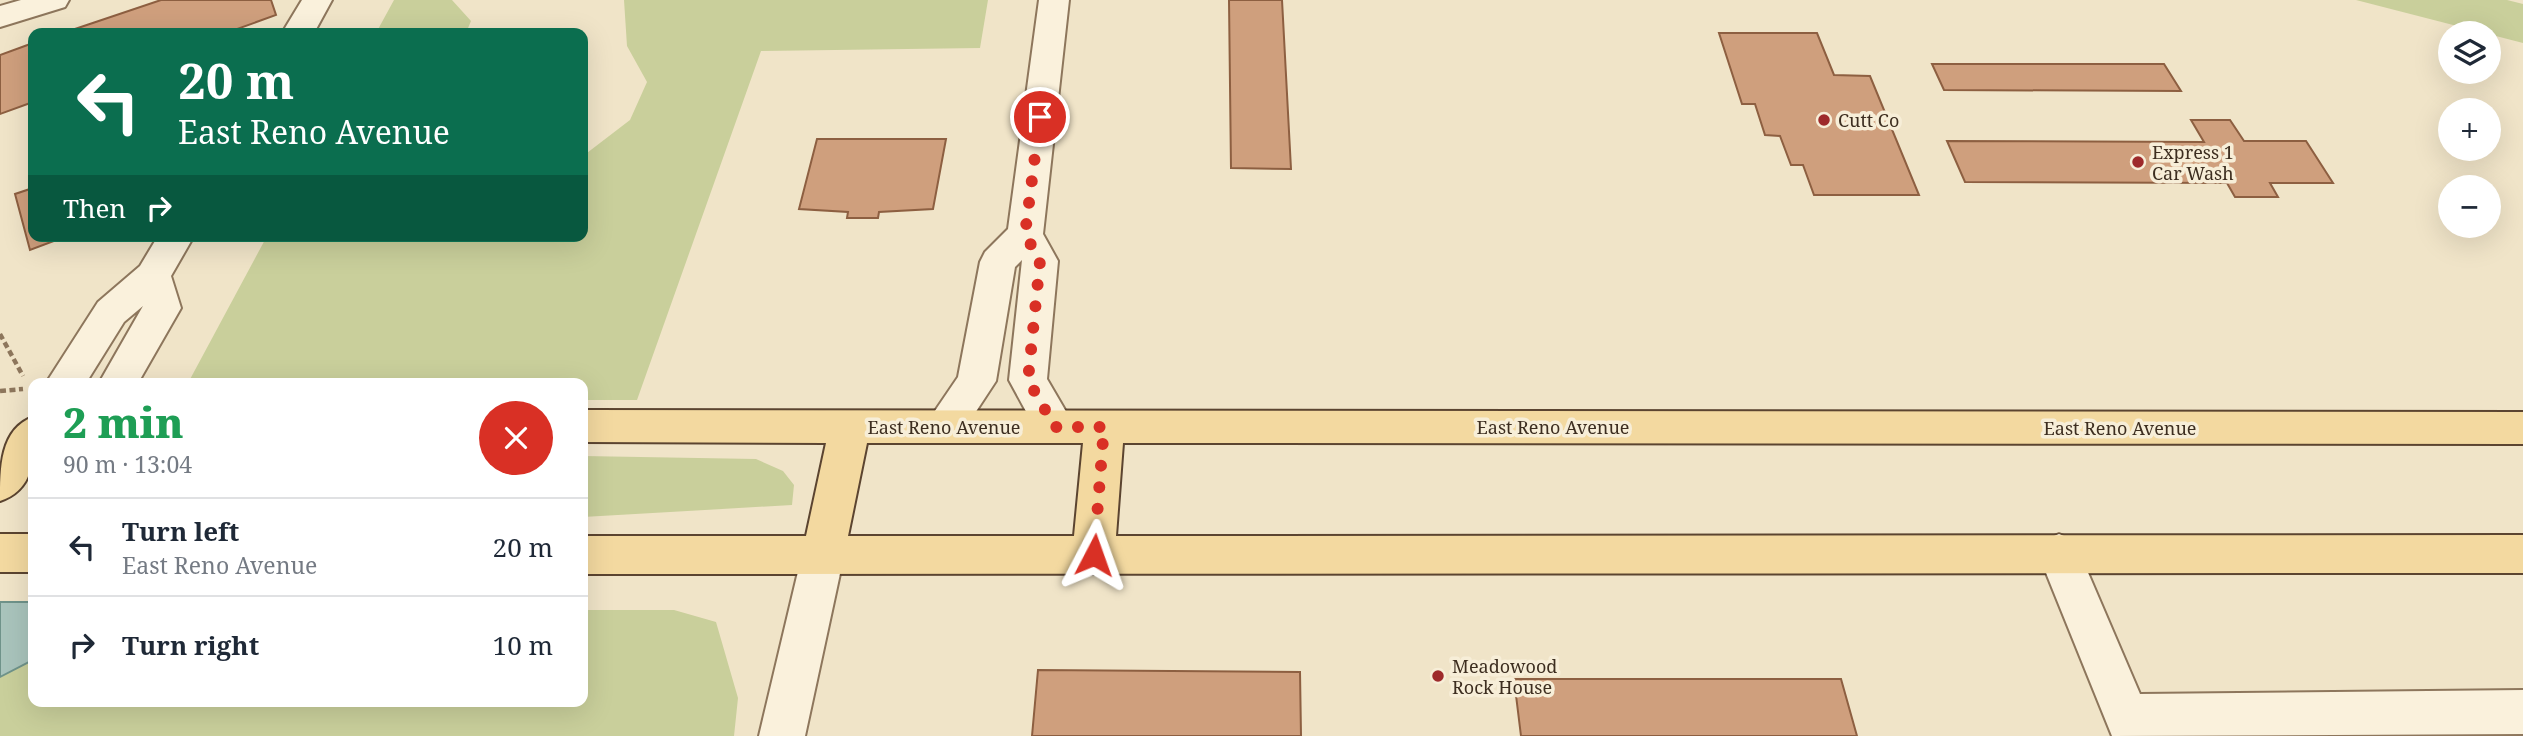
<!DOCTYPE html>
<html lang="en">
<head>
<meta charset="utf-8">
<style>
  :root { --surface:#fff; --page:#f6f6f7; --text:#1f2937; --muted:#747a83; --line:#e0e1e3 }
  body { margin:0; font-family:"Noto Serif",serif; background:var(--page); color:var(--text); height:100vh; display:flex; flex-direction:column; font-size:26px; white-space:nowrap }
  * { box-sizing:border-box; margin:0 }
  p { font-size:23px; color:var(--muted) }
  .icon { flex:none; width:38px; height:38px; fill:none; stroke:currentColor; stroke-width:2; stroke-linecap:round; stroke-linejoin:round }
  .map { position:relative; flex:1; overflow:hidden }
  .side { position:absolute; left:28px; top:378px; width:560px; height:329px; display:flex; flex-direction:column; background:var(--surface); border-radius:14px; box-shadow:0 7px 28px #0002 }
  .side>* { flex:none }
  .top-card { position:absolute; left:28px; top:28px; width:560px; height:214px; border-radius:14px; box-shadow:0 7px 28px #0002; background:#0b6e4f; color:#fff; overflow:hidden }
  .controls { position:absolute; left:2438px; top:21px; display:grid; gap:14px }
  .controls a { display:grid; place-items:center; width:63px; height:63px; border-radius:50%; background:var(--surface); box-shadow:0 7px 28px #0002; font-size:35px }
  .pin { position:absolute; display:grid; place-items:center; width:60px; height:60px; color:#fff; margin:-30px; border:4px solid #fff; border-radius:50%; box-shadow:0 2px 7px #0007 }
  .me { position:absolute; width:77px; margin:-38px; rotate:4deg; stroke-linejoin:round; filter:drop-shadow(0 0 5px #0008) }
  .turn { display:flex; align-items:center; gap:24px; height:147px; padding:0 35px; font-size:32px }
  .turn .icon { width:91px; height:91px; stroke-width:2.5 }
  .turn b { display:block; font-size:49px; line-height:60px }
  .then { display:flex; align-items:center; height:66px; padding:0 35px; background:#0003; gap:14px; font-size:26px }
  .round { display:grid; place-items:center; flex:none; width:74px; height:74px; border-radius:37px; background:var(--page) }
  .headline { display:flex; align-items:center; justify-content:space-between; height:119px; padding:0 35px }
  h1 { font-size:42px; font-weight:800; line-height:52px; color:#1e9e55 }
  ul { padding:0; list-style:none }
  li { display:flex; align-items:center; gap:21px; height:98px; padding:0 35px; border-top:2px solid var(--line) }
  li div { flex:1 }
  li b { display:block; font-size:26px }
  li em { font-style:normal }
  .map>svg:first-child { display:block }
</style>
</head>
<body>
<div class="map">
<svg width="2523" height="736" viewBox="0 0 2523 736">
  <rect width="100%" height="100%" fill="#f0e4c8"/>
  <path fill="#c9cf9b" d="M394,0H452L471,21L466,33H376Z
    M624,0H988L980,48L761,51L637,400H583V383H188L267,236H583V156L630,120L647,82L627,46Z
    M2356,0H2507L2523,4V43Z
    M583,456L756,459L783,471L794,485L792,505L583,517Z
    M583,610H674L716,622L738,698L734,736H0V677L33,660V702H583Z"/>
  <path fill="#a9c4bc" stroke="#6f938a" stroke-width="2" d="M0,602H33V660L0,677Z"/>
  <path fill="#cf9f7d" stroke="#8d5f41" stroke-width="2" d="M161,0H271L276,15L226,33H63Z
    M1229,0H1282L1291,169L1231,168Z
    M1719,33H1817L1834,75L1870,76L1919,195H1814L1803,165H1791L1780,136L1765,135L1755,104H1742Z
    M33,43V102L0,114V55Z
    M1932,64H2164L2181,91L1944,90Z
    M2191,120H2230L2244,141H2306L2333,183H2270L2278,197H2235L2227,183L1965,182L1947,141L2204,142Z
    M817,139H946L933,209L879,212L878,218H847L848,212L799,209Z
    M33,188V236H67L30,250L15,194Z
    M1038,670L1300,672L1301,736H1032Z
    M1514,679H1841L1857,736H1521Z"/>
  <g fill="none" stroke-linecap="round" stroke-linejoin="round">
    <defs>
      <path id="minor" d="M21,0H69L65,7L0,27V6Z
        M302,0H332L314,33H282Z
        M1039,0H1069L1043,234L1058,261L1047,379L1075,427L1069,439L1055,443L1041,439L1009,380L1022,260L1015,267L996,381L958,439L944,443L930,439L924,427L958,377L980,262L985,252L1008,229Z
        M158,236H194L171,276L181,308L138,383H99L143,306L124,322L86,383H46L98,302L140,266Z
        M2059,534L2074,540L2140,694L2523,690V734L2112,736L2038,553L2044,540Z
        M823,536L838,542L844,555L805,736H759L802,555L808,542Z"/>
      <path id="major" d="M583,410L2523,412V444L1123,443L1116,536L2523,535V573L583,574V536H806L826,443L583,442ZM867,443H1083L1074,536H848Z
        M33,417C33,450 39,488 0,501C0,468 0,429 33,417Z
        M0,534H33V572H0Z"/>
    </defs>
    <use href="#minor" stroke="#8d765c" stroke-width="4"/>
    <use href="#major" stroke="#5b4430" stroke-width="4"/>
    <path stroke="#8d765c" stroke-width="4.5" stroke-dasharray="6 3.5" stroke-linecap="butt" d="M0,334L23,376
      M0,391L23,389"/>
    <use href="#minor" fill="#faf1dc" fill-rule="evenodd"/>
    <use href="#major" fill="#f3d9a0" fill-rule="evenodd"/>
  </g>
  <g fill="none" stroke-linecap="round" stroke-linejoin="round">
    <path stroke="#d93025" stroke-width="12" stroke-dasharray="0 21.6" d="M1040,117L1025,234L1040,261L1028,380L1055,427H1104L1094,555"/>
  </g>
  <g fill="#9e2a2b" stroke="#f7eed8" stroke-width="2.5">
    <circle cx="1824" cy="120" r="7"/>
    <circle cx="2138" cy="162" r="7"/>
    <circle cx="1438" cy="676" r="7"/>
  </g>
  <g text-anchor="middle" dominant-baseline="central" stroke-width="7" stroke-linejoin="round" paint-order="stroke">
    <g font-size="18" fill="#3d2e20" stroke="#f7eed8" text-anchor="start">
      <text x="1838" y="120">Cutt Co</text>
      <text x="2152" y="152">Express 1<tspan x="2152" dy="21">Car Wash</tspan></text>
      <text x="1452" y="666">Meadowood<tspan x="1452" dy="21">Rock House</tspan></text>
    </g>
    <g font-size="18" fill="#3d2e20" stroke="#f7eed8">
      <text x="944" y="427">East Reno Avenue</text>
      <text x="1553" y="427">East Reno Avenue</text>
      <text x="2120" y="428">East Reno Avenue</text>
    </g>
  </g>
</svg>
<div class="controls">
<a><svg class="icon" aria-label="layers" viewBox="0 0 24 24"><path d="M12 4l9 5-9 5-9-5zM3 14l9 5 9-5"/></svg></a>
<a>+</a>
<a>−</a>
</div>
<div class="pin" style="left:1040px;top:117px;background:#d93025"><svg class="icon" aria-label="arrive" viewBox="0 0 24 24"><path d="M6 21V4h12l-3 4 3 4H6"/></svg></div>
<svg class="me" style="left:1094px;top:555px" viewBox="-20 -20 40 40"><path d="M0-17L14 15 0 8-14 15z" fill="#d93025" stroke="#fff" stroke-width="4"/></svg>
<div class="top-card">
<div class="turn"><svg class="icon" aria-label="left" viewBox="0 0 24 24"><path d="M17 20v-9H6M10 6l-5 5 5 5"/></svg><div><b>20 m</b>East Reno Avenue</div></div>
<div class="then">Then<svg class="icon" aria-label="right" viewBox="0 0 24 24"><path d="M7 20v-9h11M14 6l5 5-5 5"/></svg></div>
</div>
<section class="side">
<div class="headline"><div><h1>2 min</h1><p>90 m · 13:04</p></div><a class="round" style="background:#d93025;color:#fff"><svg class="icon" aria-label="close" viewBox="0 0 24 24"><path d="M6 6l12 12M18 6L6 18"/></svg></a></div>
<ul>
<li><svg class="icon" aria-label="left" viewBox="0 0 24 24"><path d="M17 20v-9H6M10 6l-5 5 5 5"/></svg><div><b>Turn left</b><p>East Reno Avenue</p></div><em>20 m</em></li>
<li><svg class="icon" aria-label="right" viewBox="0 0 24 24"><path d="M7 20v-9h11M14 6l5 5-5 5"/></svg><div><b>Turn right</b></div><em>10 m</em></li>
</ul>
</section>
</div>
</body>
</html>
